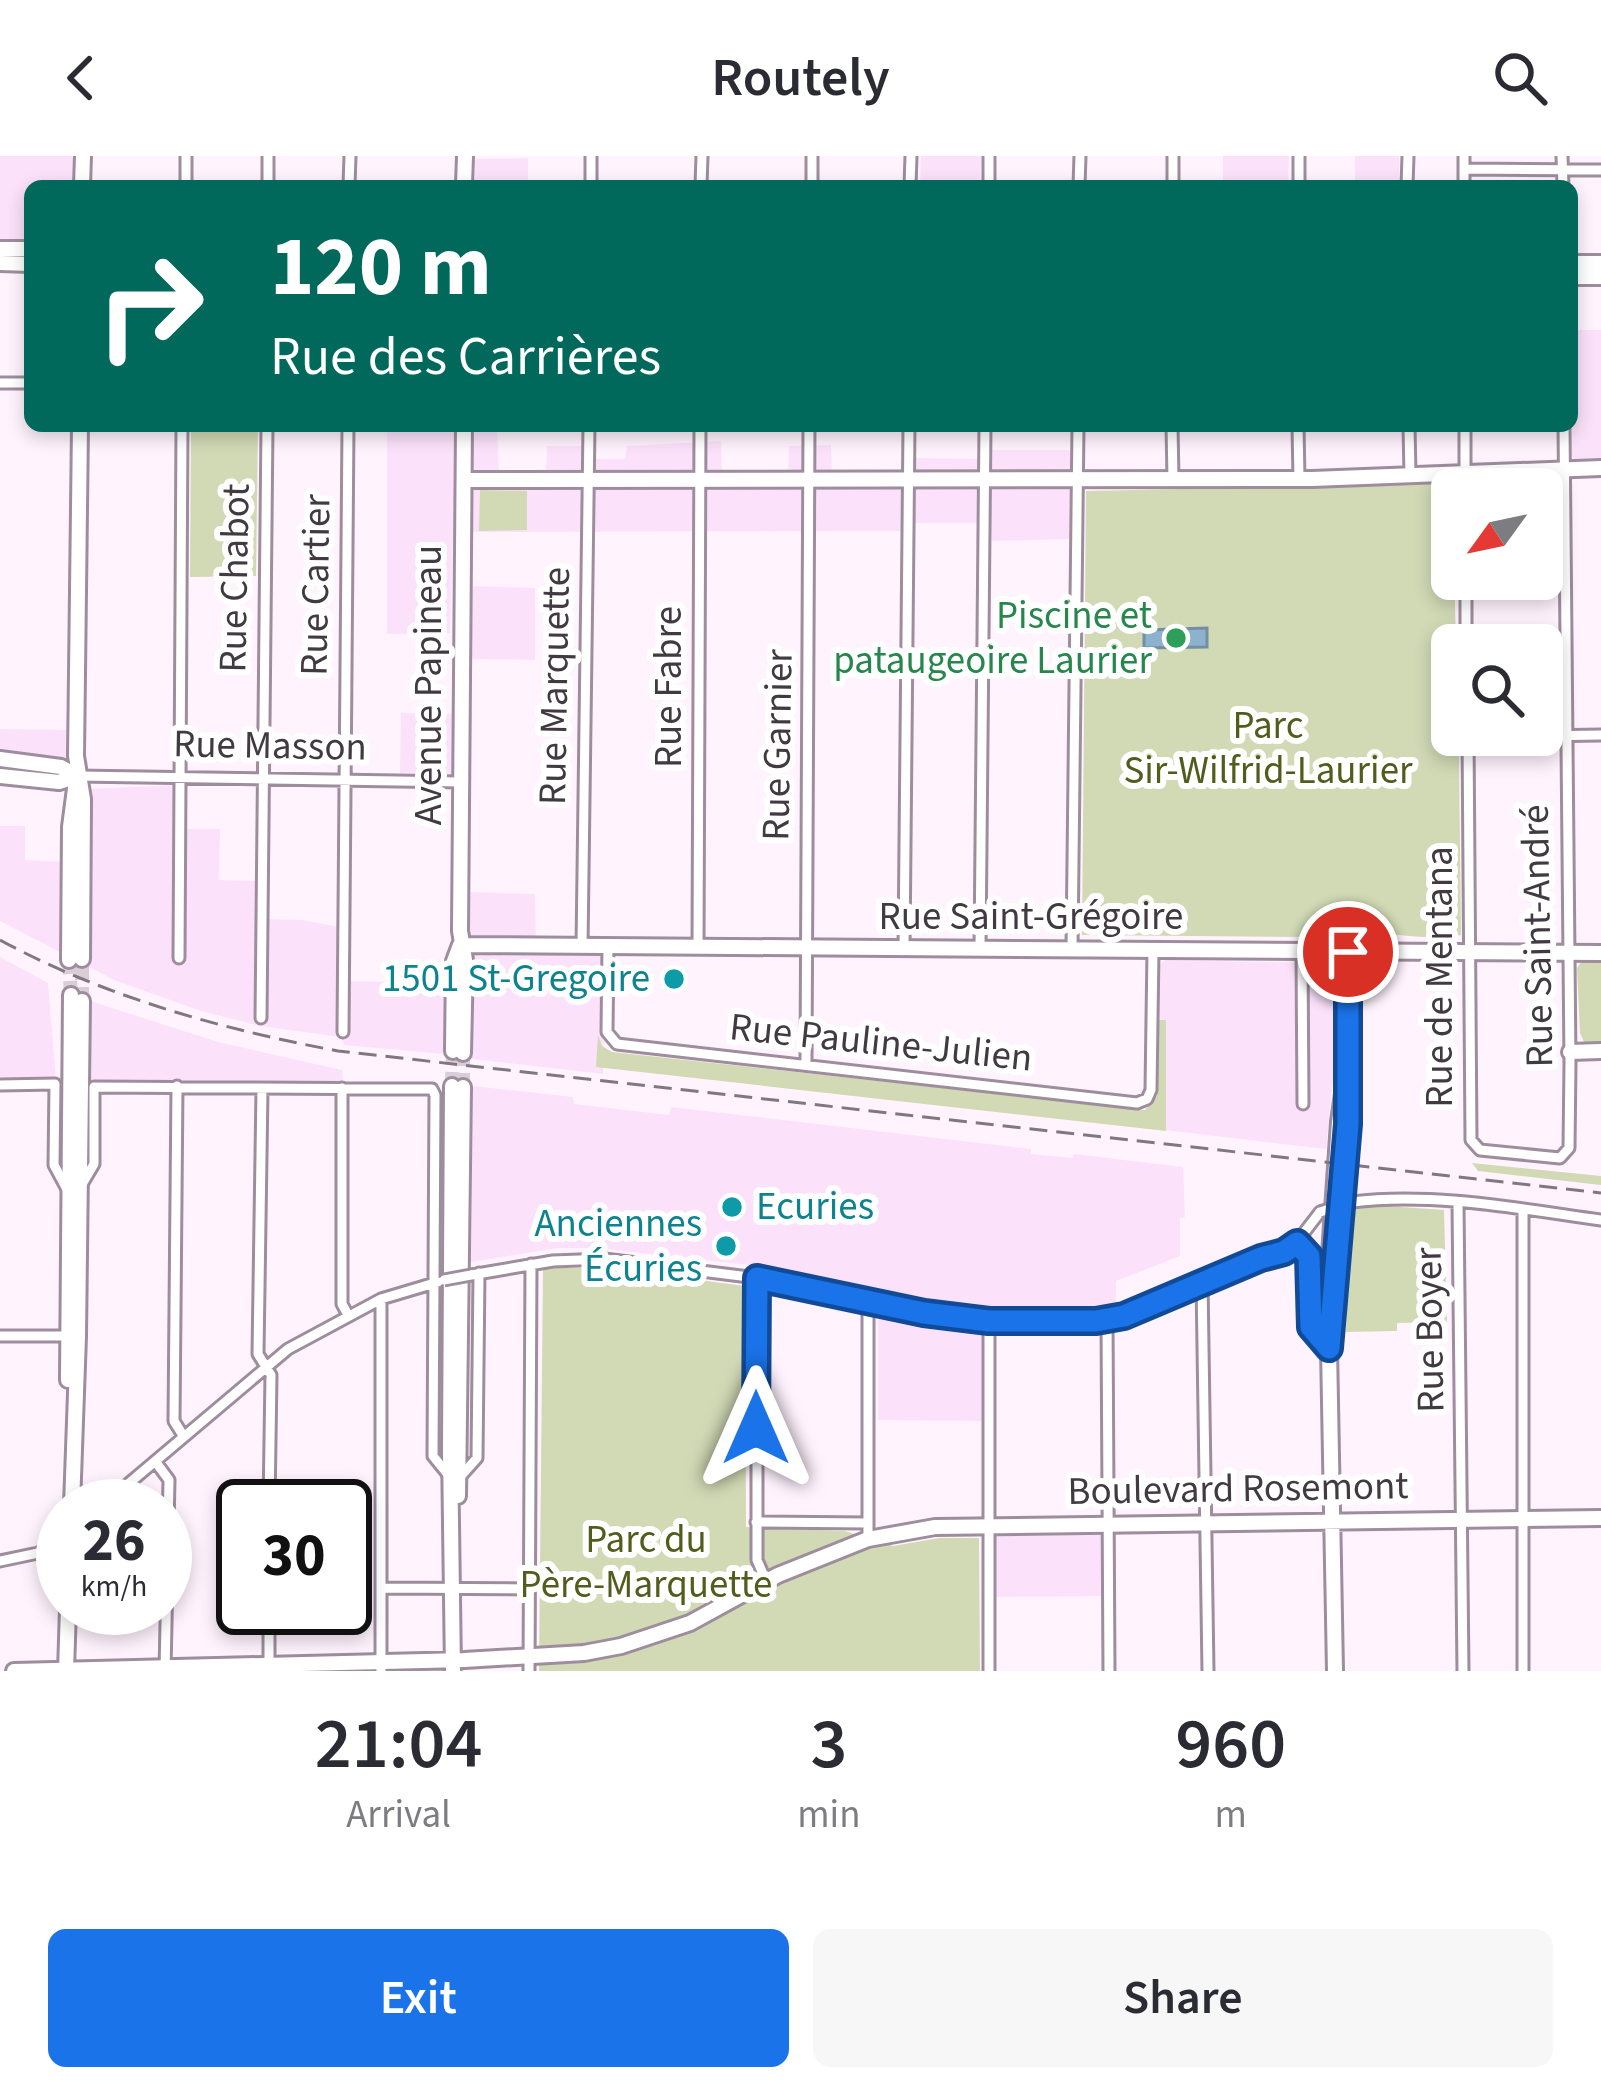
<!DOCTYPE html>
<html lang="en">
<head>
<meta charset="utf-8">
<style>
  :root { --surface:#fff; --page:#f7f7f7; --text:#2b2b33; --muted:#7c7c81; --accent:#1a73e8 }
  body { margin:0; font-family:"Source Sans 3",sans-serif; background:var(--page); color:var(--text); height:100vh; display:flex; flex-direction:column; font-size:45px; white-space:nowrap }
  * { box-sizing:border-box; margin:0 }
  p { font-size:39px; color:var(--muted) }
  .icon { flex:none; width:66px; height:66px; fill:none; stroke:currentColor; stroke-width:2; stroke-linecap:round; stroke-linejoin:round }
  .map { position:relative; height:1515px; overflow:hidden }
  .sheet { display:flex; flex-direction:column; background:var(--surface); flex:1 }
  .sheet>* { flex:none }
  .hud { position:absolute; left:24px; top:24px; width:1554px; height:252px; border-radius:18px; box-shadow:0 6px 18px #0003; background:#00695c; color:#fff; overflow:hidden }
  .needle { width:78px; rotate:237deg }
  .tools { position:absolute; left:1431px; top:312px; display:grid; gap:24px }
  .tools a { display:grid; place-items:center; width:132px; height:132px; border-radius:18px; background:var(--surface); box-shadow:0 6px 18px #0003; font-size:60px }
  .speed { position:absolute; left:36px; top:1323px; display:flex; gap:24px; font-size:60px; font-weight:700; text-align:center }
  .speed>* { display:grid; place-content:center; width:156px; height:156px; border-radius:50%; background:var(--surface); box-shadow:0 6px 18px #0003; line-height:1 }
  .speed small { font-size:30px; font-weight:400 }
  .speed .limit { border:6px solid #111; border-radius:18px; background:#fff; color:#111 }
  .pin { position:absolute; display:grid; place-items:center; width:102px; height:102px; color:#fff; margin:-51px; border:6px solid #fff; border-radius:50%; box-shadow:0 3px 12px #0007 }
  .me { position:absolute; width:132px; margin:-66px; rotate:0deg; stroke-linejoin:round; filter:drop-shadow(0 0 9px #0008) }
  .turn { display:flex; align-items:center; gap:42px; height:252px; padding:0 48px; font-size:54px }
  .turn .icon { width:156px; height:156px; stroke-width:2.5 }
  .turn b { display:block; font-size:84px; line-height:102px }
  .eta { display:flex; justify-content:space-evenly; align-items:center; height:204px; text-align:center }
  .eta b { font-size:72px; font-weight:600; line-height:84px }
  .cta { display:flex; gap:24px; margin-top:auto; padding:24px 48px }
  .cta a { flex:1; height:138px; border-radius:18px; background:var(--accent); color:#fff; font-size:48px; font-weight:600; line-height:138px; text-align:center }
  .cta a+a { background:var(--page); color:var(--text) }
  header { display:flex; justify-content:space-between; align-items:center; height:156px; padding:0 48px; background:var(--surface); font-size:54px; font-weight:600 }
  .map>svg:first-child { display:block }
</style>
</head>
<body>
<header><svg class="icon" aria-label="back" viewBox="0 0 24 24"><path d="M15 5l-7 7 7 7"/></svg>Routely<svg class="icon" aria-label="search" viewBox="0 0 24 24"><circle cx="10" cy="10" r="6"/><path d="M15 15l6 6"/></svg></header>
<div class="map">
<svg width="1601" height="1515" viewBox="0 0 1601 1515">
  <rect width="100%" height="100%" fill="#fff3fe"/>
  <path fill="#fbe2fa" d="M0,0H76L75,30H30V86H0Z
    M921,0H981L980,30H920Z
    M1223,0H1289L1288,30H1223Z
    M1355,0H1399V30H1355Z
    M528,2V30H475V3Z
    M1572,174H1601V302L1575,304L1572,300Z
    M473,270H497L499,317H546L547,290H586L587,303H625L627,290L721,285L722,324H788L789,290L831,289L832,324L914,321V302L989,303L990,294H1071L1070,383L992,385L991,367H914L903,375L471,376Z
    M387,273L456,274L450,477L387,478Z
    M470,430L535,432V504L470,503Z
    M401,557L452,558V618L400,617Z
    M0,573L70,574L68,606L0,597Z
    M179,629L180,673H220L219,724L260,725L261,763L302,764L344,772L343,825L387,826L388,816L446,821L444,898L344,889L341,881L260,870L201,855L114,824L86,809L87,633Z
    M0,670H25V704L66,706L62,797L0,765Z
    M468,736L535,738L536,788L605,790L603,918L464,902Z
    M0,801L48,827L56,924H0Z
    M1165,804L1333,807L1337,880L1326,993L1165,974L1158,865L1160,808Z
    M84,843L218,886L342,914L343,929L84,924Z
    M473,930L573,941L574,948L669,959L671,951L1031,993V998L1073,1002L1074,998L1183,1011L1185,1061L1180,1062V1100L1116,1125V1147L1092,1156H1009L907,1144L750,1109L596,1092H558L471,1106Z
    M883,1160L927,1171L987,1176L986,1265L878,1264V1164Z
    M1108,1366L1109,1440L992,1441L991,1369Z"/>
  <path fill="#d1d9b5" d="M191,270H258L256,420L190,421Z
    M1452,327L1456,489H1452V579H1457L1459,602L1461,779C1406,788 1363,765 1309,781L1082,779L1086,335Z
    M527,335V374L479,375L480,334Z
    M1601,806V886H1584L1580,877L1577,812L1581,806Z
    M1158,864H1166V975L596,911L598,879L602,890L612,896L1145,954L1157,940Z
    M1472,1007L1601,1020V1029L1478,1015Z
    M1373,1049L1444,1054L1447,1166L1397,1167V1175L1346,1176L1351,1052Z
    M543,1112H607L745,1130L746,1371L845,1375L893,1390L939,1382H979L980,1515H539Z"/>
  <path fill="#8db2cd" stroke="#768ea3" stroke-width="3" d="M1207,472V491L1144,492V474Z"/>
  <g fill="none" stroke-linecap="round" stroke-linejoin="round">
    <path stroke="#d9ced8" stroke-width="14" stroke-dasharray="14 7" stroke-linecap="butt" d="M69,804L71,839
      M82,845V803
      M452,930L453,895
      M463,931V897"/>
    <defs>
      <path id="street" d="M1299,0V30
        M1464,0V30
        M1562,0L1563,30
        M1464,13L1601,14
        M186,30V0
        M268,30V0
        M349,30L350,0
        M591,30V0
        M701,30L702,0
        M812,30V0
        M910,30L911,0
        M989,30V0
        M1079,30L1080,0
        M1173,30V0
        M1407,30L1408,0
        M0,227H30
        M1172,270L1173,323
        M1298,270L1299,323
        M1409,270L1410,319
        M1465,333V270
        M1466,423V489
        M1468,579L1471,984L1480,994L1560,1002L1569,992L1570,907L1564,270
        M1468,581L1601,579
        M77,620L461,626
        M582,791L589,270
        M608,791L607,876L617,888L1137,947L1147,943L1151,934L1153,794
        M698,792L700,270
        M1072,792L1078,270
        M904,793L909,270
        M980,793L985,270
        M1302,796L1303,948
        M179,802L182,270
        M261,862L267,270
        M343,876L348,270
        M806,908L809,270
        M0,929L55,928L54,1009L68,1035
        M177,930L174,1265L184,1281
        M342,932V1148L348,1159
        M262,933L258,1198L271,1219L269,1350
        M81,1030L94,1008V931L432,933L435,939L433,1300L450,1321
        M1352,1046C1432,1036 1521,1053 1601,1064
        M1458,1048L1463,1515
        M1523,1055V1515
        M1297,1086L1309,1100L1311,1171L1327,1190
        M471,1119L553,1105L605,1103L757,1122L924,1158L989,1165L1107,1164L1293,1091L1320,1056
        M757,1122V1404L766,1425
        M1202,1126L1208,1515
        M381,1143V1515
        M868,1145V1383
        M1107,1164L1109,1515
        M0,1180H73
        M155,1305L169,1324L165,1515
        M460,1321L477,1302L479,1117
        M102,1350L288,1193L381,1143L438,1126
        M756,1366L867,1367
        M0,1405L38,1397L63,1383
        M381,1432L529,1433
        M269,1510V1452
        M529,1515L531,1108
        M989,1515V1165"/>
      <path id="secondary" d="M82,30L83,0
        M464,30L465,0
        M0,93H30
        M0,107L30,108
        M1572,107H1601
        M1572,121H1601
        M80,270L76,600L83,643L82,803
        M464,324L1312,323L1601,312
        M0,603L61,611L77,620
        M0,620L59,626L77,620
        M460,789L1601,797
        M1348,796L1349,900
        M69,804L70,671L76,625
        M453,895L454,805L460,789
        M1570,896L1601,895
        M463,897L465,804L460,775L464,270
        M452,930L450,1293L453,1515
        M1335,1151L1349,952
        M68,1224L71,839
        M458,1340L463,931
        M72,1350L78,1180L82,845
        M14,1515L464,1504L584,1497L621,1490L690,1467L778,1419L868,1383L935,1371L1601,1362
        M66,1515L68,1452
        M1335,1515L1329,1192L1325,1172L1339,966L1349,895"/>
    </defs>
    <use href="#street" stroke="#9e8d9d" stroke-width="15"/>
    <use href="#secondary" stroke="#9e8d9d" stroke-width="20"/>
    <use href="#street" stroke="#fff" stroke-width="9"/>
    <use href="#secondary" stroke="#fff" stroke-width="14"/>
    <path stroke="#807880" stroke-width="3" stroke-dasharray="18 9" stroke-linecap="butt" d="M0,784C105,841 221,873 338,895L1601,1037"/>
    <defs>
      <path id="street-bridge" d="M1320,1056L1352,1046
        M444,1124L471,1119"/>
    </defs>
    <use href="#street-bridge" stroke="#9e8d9d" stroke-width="15" stroke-linecap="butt"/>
    <use href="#street-bridge" stroke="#fff" stroke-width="9"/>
  </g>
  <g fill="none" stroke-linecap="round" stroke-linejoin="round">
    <defs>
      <path id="route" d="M756,1272L757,1122L924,1157L989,1165H1096L1124,1160L1261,1102L1284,1096L1297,1087L1309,1100L1311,1171L1329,1192L1348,968V796"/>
    </defs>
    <use href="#route" stroke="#114b97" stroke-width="30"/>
    <use href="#route" stroke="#1a73e8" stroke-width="21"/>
  </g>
  <circle fill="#2e9e5b" stroke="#fff" stroke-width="4.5" cx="1176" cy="482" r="12"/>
  <g fill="#0f9aa8" stroke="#fff" stroke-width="4.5">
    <circle cx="674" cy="823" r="12"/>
    <circle cx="732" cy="1051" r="12"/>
    <circle cx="726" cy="1090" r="12"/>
  </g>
  <g text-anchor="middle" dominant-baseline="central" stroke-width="12" stroke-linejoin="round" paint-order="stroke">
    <g font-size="39" fill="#413a41" stroke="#fff">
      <text transform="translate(235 422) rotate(-89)">Rue Chabot</text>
      <text transform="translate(316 429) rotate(-89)">Rue Cartier</text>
      <text transform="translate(429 529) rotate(-90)">Avenue Papineau</text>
      <text transform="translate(555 530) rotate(-89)">Rue Marquette</text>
      <text transform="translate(669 531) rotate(-90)">Rue Fabre</text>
      <text transform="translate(778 589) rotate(-89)">Rue Garnier</text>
      <text transform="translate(270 590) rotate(1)">Rue Masson</text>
      <text x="1031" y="761">Rue Saint-Grégoire</text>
      <text transform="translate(1538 780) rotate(-91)">Rue Saint-André</text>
      <text transform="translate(1440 821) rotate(-90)">Rue de Mentana</text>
      <text transform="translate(881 887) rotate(6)">Rue Pauline-Julien</text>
      <text transform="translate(1430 1174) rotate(-91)">Rue Boyer</text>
      <text transform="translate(1238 1333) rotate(-1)">Boulevard Rosemont</text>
    </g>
    <g font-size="39" fill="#27864d" stroke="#fff" text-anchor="end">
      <text x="1152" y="460">Piscine et<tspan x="1152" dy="45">pataugeoire Laurier</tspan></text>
    </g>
    <g font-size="39" fill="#525c1d" stroke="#fff">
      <text x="1268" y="570">Parc<tspan x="1268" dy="45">Sir-Wilfrid-Laurier</tspan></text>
      <text x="646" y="1384">Parc du<tspan x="646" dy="45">Père-Marquette</tspan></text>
    </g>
    <g font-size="39" fill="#0d838f" stroke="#fff" text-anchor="end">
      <text x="650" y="823">1501 St-Gregoire</text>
      <text x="756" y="1051" text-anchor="start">Ecuries</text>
      <text x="702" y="1068">Anciennes<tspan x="702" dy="45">Écuries</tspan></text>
    </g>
  </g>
</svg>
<div class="tools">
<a><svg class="needle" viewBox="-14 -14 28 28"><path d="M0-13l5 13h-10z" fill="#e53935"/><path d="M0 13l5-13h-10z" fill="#7c7c81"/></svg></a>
<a><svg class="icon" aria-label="search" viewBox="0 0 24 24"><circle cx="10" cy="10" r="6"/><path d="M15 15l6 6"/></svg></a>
</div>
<div class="speed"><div>26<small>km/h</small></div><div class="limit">30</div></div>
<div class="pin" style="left:1348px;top:796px;background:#d93025"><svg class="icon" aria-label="arrive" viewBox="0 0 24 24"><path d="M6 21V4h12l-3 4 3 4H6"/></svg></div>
<svg class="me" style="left:756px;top:1272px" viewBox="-20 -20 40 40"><path d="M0-17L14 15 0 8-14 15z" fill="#1a73e8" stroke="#fff" stroke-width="4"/></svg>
<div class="hud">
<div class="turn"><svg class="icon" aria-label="right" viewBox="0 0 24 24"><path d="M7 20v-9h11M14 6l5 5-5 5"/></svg><div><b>120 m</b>Rue des Carrières</div></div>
</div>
</div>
<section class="sheet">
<div class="eta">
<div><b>21:04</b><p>Arrival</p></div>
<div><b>3</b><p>min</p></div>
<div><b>960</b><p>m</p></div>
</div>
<div class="cta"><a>Exit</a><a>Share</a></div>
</section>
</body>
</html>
